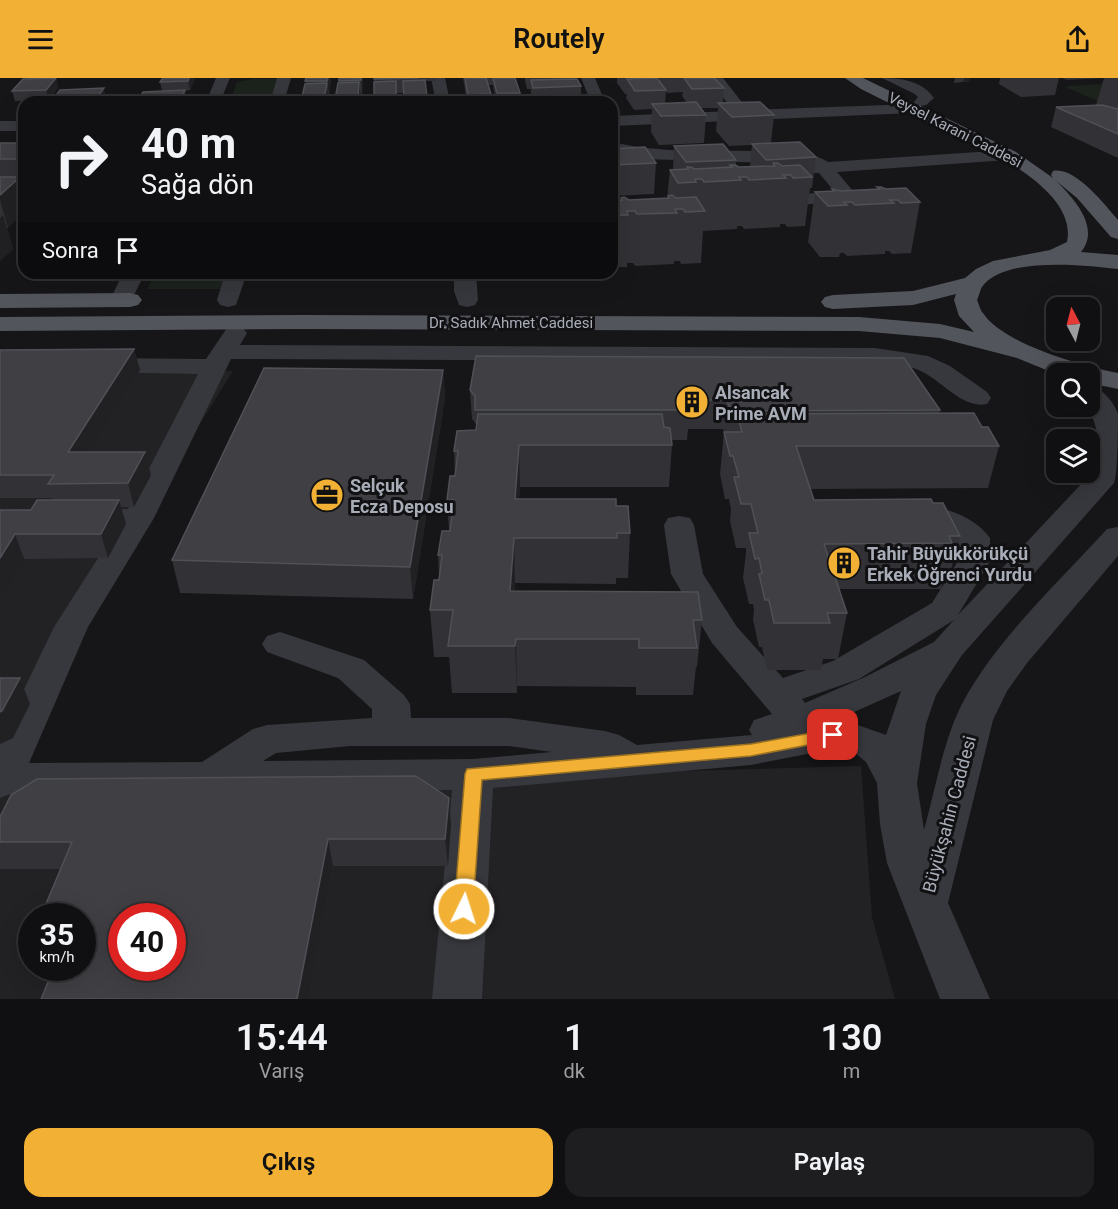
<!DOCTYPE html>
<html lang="tr">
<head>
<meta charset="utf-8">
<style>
  :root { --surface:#101012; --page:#1e1e20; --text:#f1f3f6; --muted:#9c9d9f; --line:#303032; --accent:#f2b134 }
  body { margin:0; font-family:Roboto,sans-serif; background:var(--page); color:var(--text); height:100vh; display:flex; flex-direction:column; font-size:22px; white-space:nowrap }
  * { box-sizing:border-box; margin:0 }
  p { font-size:20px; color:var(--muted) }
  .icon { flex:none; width:33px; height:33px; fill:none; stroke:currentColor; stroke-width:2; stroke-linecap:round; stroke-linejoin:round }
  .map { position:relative; height:921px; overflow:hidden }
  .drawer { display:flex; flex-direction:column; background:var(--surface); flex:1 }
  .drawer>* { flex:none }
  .top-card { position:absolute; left:18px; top:18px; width:600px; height:183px; border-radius:18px; box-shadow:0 6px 24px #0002,0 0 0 2px var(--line); background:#101012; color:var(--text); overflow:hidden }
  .needle { width:39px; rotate:353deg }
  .buttons { position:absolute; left:1046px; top:219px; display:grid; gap:12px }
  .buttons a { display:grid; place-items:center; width:54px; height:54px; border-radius:12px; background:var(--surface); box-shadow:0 6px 24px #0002,0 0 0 2px var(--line); font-size:30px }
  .speed { position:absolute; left:18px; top:825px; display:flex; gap:12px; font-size:30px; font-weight:700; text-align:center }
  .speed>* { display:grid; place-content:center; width:78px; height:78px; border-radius:50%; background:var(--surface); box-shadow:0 6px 24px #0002,0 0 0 2px var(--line); line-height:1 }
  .speed small { font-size:15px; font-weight:400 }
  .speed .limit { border:9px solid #d22; background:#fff; color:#111 }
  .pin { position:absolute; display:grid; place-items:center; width:51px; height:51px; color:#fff; margin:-26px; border-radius:12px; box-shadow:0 3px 9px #0006 }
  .me { position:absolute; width:66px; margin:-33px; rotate:4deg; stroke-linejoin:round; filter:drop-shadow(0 0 4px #0008) }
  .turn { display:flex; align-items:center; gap:21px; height:126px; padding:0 24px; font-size:27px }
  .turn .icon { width:78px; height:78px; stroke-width:2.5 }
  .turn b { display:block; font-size:42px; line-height:51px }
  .then { display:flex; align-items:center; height:57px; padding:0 24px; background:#0003; gap:12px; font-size:22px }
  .eta { display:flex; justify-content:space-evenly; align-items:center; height:102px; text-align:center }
  .eta b { font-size:36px; font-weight:600; line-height:42px }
  .button { display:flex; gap:12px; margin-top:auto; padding:12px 24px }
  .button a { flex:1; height:69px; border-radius:18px; background:var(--accent); color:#111; font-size:24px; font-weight:600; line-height:69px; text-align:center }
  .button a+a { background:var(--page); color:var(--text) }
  header { display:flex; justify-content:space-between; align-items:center; height:78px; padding:0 24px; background:var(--accent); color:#111; font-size:27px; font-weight:600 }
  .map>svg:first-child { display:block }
</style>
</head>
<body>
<header><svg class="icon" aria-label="menu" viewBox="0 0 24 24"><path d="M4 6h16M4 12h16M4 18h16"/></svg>Routely<svg class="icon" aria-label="share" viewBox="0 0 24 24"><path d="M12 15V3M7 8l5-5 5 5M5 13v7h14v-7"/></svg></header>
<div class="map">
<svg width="1118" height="921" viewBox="0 0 1118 921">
  <rect width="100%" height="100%" fill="#161618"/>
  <path fill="#222225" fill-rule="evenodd" d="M0,290L233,293L0,666Z
    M861,688L872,839L895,921H0V713ZM32,838H82V890H32ZM122,838H172V890H122Z"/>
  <path fill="#1c231d" d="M253,1H277L271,24H230L237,4Z
    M1118,5L1098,23L1065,9L1070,8Z
    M154,195H224L220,211H148Z"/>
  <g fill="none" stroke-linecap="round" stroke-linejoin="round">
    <path fill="#37383d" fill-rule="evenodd" d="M216,0H230L220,24H206Z
      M277,0H291L284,24H270Z
      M431,0H445L450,24H436Z
      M581,0H595L605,24H591Z
      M709,0H723L748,32L915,26L914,24L918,19L915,16L882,0C902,0 922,3 934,20L926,27L919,28L918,33L913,35L612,48V38L733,33Z
      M0,43H24V53H0Z
      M622,66C664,75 708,72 751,73C776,74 807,70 828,84L1008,72L1014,73L1016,77L1014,81L1008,82L837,94L853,113L848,122L765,131L758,129L756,125L758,121L834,113L819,95H802L799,91L806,86L645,81L616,75L614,71L616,67Z
      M123,195H145L129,227L121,229L113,227L110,222Z
      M225,195H247L236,227L228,229L220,227L217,222Z
      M454,195H476L478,222L475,227L467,229L459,227L454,213Z
      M235,248L243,250L247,255L240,267L875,270L928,278L950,288L987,314L991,320L987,326C960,332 939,297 913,290C901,286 887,286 875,284L231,281L154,440L88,549L29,685L202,684L253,651L267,647L372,640V631L338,600L267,574L262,566L267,558L280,554L364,582L404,617L410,626L411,640H509L605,653L619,657L637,667L752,657L749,652L754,642L772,636L712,565L671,496L664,447L668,440L679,438L690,440L694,447L703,496L737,549L783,600L833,583L932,525L958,483V462L935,448L901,443L897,437L901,431C931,423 971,434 990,460V483L958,537L1086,401C1099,377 1103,353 1086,328H1089V307C1101,310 1114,323 1118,336C1118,347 1118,395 1114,405L962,577L936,617L926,646L917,705L924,752C934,716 941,676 955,641C983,574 1057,506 1107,451L1118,449V478L1027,585L1007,613L993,642L948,825L990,921H940L887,785L880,746L877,705L866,684L854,674L833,671L751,687L493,710L482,921H432L452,712L10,716L0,720V661L54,549L118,449L0,450V432L128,431L198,296L97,294L88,292L85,287L88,282L97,280L206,281L227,250ZM954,542L934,564L865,599L805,625L802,621L859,601ZM901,613L886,657L852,645L834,643ZM350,668H509L552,674L474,681L263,683L276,675Z"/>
    <path fill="#53555c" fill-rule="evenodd" d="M845,0H863L1016,74L1053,100L1051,97L1053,93C1075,88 1105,127 1118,142V161L1111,159L1077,120L1055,102C1074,120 1101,150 1081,174L1118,177V191C1086,187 1003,178 982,209C980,212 979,218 977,222C979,226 980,232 983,235C1003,266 1083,288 1118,295V311L1089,305V296H1056L1017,280L940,260L859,253L300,251L0,253V239L300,237L859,239L940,246L974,254L959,238L954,222L956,216L913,227L833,231L825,229L821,224L825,219L833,217L913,213L965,200L976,191L993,183L1050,172L1067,164C1079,108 971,64 932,46C908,34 884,23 861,11Z
      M130,215L138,217L142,222L138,227L130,229L0,230V216Z"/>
  </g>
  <path fill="#323236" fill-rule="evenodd" d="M56,0L58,10L49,22L15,23L12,13Z
    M331,0L328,24H301L306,6L305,3Z
    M339,0H363L362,16H361L360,24H336Z
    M374,0H435L436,3H425L427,24H404V15H397V24H374Z
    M463,0H515L520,15V24H496L493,7H488L491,16V24H467Z
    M522,0H572L581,8V24H532L531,21V11H527L525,3V0Z
    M617,0H655L659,3V0H716V2L724,10L723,25L774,37L771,65L816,79L812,110H810L805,148L787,149L785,146H780V149L744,151L742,148H737V151L703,153L701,185L681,186L680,183H674V186L635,188L633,185H627V189H612V123L621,122V120L629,122L667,120L670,92H673L674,68L736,82V87L739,89H750L752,67L729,68L716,53L718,30H701L706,37L704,65L659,67L651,54L652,31L634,32L626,20L627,16H625L617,5ZM666,13L667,15L683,14L682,18L687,25H665Z
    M955,0H970V3L963,4L954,5Z
    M1000,0H1059L1055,17L1021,19L999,6Z
    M1062,0H1118V80L1051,49L1056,29L1096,27L1104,0L1067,2Z
    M195,1L190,12L185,13L187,22L162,13L160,4Z
    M0,65H24V112L8,150H7L13,171L0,183Z
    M612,71L656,85L654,116L612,118Z
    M877,109L920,124L911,175L892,176L889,173H885V176L847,178L844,175H840L839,179H820L808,164L815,114L832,113V111L841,113L876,112Z
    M134,271L140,292L89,374L151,397L134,429H121L126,446L108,480L24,481L0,432H31L53,422L52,420H0V272Z
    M476,278L940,332L939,335L982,349L999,368L988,410L810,411L814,422L933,425L960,458L948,503H943L941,511H839L847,535L838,581H823L821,592H767L762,569H759L753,542L754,532L753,526H749L743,500L746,474V470H736L730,443L731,431L729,421H725L720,396L724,354H725L723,351H688L687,362H671L672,367L669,409H520L519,421L616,428L630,455L628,500H616V506L515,505L514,513L702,542L697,589H696L693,617H636V609L517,608V615H452L449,579H434L430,532L439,502V497L438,477L449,453L447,422L455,398L454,373L476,352V346L472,341L470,312Z
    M443,292L445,320L413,521L180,515L172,482Z
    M0,739L451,746L448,788H333L309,921H41L82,838H46L43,833L60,791H0Z"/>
  <path fill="#212124" d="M56,0L58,10L49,22L46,12Z
    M189,0H195V1L190,12L188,3Z
    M328,0H331L329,17L327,3Z
    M361,0H363L362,16Z
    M964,0H970V3L963,4Z
    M359,4L361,19L360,24H359L358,21Z
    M327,5L328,20V24H324Z
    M104,10L107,24H95L94,23Z
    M185,12L187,22L186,24H180Z
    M24,74V105L17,81Z
    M20,99L24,114V135L8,150L0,122V117Z
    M3,137L13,171L0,183V140Z
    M134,271L140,292L75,397L68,374Z
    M443,292L445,320L413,521L410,489Z
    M519,367L520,409L517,460L515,421Z
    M145,374L151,397L134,429L128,405Z
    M119,422L126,446L108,480L101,456Z
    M15,456L24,481L0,519V480Z
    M514,460L515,505L512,560L510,513Z
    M516,561L517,608V615L515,568Z
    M20,600L30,626L13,660L0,666V634Z
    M449,720L451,746L448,788L445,761Z
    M328,761L333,788L309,921H297Z"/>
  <path fill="#3f3f44" stroke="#4f5156" stroke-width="1.5" fill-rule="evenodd" d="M56,0L46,12L12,13L23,1Z
    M163,0H189L188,3L160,4Z
    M306,0H328L327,3H305Z
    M339,0H361V2L339,3Z
    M374,0H418L374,1Z
    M465,0H486L491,16L468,17Z
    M493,0H515L520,15H497Z
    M657,0L666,12L635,13L627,1Z
    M684,0H714L724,10L692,11Z
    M577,1L581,8L533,10L531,2Z
    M425,2L427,19H404L403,3Z
    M396,3V20H374V4Z
    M359,4L358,21L335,22L338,5Z
    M327,5L324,22L301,23L305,6Z
    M104,10L94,23L51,24L60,12Z
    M185,12L180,24H137L143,14Z
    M696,24L706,37L661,38L652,26Z
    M760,24L774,37L732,39L718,25Z
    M1102,27L1118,31V56L1056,29Z
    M800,64L816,79L766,82L752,66Z
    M0,65H24V74L17,81H0Z
    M723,66L736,82L686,84L674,68Z
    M645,69L656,85L612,87V71Z
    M773,85H778L782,88L800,87L812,99L793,100L791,97H783L786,100L749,102L747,99H739L741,102L704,104L702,101H695L696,104L678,105L670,92L688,91L687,89H690L695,91L732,89L730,87H735L739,89L775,88Z
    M0,99H20L0,117Z
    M877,109H881L886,111L906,110L920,124L901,125L898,122H890L894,125L855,127L852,124H844L847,127L828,128L815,114L834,113L832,111L841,113L880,111Z
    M672,117L676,120L696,119L705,133L685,134L683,131H675L677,135L637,136L635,133H627L628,137H612V123L622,122L621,120L624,119L629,122L669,120L668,118Z
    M134,271L68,374H145L128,405L48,406L54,397H0V272Z
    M476,278L904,280L940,332L732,333L726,322H687L689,332H475V318L470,312Z
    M264,290L443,292L410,489L172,482Z
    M974,335L982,349H988L999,368H796L814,422L931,421L933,425H943L960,458H949L952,465L824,466L847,535H827L830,545H774L769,522H765L759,496L762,495L759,480L755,481L749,455H758L751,426H741L734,399H739L733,378H730L724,354H742L737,336Z
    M478,336H662L664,349L670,350L672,367H519L515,421H616V428H628L630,455H617V460H514L510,513L698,514L702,542H693L697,570H639V561H516L515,568H448L453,532H430L434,502H439L442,477H438L442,453H450L454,422H447L450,398H455L458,373H454L457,353L476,352Z
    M37,422H119L101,456H15L0,480V432H31Z
    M0,600H20L2,633L0,634Z
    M416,698L449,720L445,761H328L297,921H41L54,890H82V838H74L76,832L43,833L72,764H0V739L11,717L37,701ZM122,838H172V890H122Z"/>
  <path fill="#f2b134" stroke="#9d7322" stroke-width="1.5" d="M833,651L839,653L842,657L839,661L751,678L482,702L473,831L470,837L464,839L457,837L454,831L465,696L467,691L751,666Z"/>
  <defs>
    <symbol id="building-disc" viewBox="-11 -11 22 22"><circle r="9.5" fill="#f2b134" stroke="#111113"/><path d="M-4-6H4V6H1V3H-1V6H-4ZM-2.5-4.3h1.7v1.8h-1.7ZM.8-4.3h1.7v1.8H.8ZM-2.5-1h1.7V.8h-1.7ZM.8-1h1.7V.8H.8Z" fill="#111"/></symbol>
    <symbol id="office-disc" viewBox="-11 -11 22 22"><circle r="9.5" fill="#f2b134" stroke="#111113"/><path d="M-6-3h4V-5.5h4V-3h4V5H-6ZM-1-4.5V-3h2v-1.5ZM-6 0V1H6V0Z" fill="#111"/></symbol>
  </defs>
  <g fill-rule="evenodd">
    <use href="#building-disc" x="673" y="305" width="38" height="38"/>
    <use href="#office-disc" x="308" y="398" width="38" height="38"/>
    <use href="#building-disc" x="825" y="466" width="38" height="38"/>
  </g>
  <g text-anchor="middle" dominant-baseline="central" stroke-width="6" stroke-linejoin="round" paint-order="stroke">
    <g font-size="15" fill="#a8adb8" stroke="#111113">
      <text transform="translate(955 52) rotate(27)">Veysel Karani Caddesi</text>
      <text x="511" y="245">Dr. Sadık Ahmet Caddesi</text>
    </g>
    <g font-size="18" font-weight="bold" fill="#a8adb8" stroke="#111113" text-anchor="start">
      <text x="715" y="314">Alsancak<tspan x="715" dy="21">Prime AVM</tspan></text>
      <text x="350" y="407">Selçuk<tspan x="350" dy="21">Ecza Deposu</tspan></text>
      <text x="867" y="475">Tahir Büyükkörükçü<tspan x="867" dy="21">Erkek Öğrenci Yurdu</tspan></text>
    </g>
    <g font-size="18" fill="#a8adb8" stroke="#111113">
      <text transform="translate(949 736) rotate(-75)">Büyükşahin Caddesi</text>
    </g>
  </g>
</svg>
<div class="buttons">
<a><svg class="needle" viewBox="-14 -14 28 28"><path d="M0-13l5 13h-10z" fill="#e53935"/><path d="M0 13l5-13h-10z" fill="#9c9d9f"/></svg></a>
<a><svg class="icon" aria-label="search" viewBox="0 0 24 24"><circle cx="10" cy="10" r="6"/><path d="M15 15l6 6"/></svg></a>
<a><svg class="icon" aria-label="layers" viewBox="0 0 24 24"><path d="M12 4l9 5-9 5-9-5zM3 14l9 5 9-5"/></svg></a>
</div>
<div class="speed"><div>35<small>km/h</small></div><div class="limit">40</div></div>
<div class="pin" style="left:833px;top:657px;background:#d93025"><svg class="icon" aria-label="arrive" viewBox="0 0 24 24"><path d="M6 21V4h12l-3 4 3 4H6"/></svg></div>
<svg class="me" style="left:464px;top:831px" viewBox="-20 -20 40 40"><circle r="17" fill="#f2b134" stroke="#fff" stroke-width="3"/><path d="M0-11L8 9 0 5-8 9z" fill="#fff"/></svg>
<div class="top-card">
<div class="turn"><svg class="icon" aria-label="right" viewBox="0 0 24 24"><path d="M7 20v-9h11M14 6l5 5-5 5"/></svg><div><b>40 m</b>Sağa dön</div></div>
<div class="then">Sonra<svg class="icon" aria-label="arrive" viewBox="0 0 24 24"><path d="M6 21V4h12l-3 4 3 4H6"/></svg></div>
</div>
</div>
<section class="drawer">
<div class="eta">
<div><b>15:44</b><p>Varış</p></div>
<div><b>1</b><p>dk</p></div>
<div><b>130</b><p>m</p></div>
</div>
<div class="button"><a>Çıkış</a><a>Paylaş</a></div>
</section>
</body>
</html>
